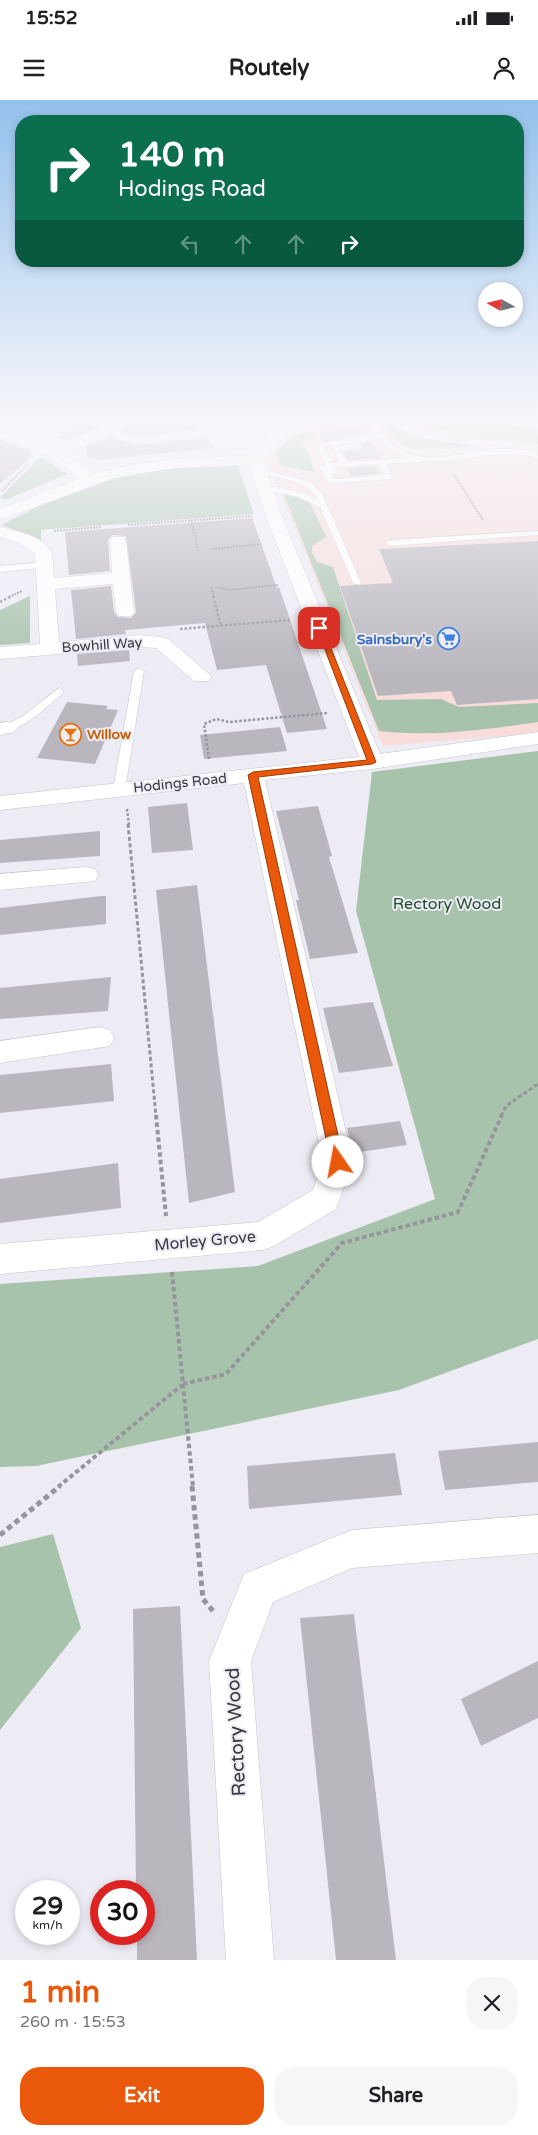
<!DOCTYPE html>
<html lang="en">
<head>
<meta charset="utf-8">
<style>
  :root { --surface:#fff; --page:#f6f6f6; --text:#202124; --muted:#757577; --accent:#ea580c }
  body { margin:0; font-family:"Varela Round",sans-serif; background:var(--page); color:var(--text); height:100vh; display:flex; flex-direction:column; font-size:19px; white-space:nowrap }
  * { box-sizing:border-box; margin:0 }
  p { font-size:16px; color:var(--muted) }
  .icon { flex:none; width:28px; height:28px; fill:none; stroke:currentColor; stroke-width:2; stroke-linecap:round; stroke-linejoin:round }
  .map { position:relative; height:1860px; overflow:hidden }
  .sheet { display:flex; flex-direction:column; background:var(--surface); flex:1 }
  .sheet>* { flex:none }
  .guide { position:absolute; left:15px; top:15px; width:509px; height:152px; border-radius:20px; box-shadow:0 2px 8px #0003; background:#0b6e4f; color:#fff; overflow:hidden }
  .needle { width:32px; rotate:278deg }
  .controls { position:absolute; left:478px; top:182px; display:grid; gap:10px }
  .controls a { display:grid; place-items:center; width:45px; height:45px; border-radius:50%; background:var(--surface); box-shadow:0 2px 8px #0003; font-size:25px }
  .speed { position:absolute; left:15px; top:1780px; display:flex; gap:10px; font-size:25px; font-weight:700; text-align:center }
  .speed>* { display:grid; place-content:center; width:65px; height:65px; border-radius:50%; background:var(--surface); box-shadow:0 2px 8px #0003; line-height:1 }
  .speed small { font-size:12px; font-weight:400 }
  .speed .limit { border:8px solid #d22; background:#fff; color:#111 }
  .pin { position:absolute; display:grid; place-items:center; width:42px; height:42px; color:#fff; margin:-21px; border-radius:10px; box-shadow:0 2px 8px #0006 }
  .me { position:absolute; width:55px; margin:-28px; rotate:348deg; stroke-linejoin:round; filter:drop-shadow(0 0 4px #0008) }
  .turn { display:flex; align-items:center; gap:18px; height:105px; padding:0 20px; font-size:22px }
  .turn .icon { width:65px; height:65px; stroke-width:2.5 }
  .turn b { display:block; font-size:35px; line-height:42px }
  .lanes { display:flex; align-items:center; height:48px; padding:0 20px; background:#0003; justify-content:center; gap:25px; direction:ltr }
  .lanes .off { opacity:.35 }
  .round { display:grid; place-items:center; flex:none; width:52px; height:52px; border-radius:20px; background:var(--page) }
  .headline { display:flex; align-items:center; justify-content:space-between; height:85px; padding:0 20px }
  h1 { font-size:30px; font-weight:700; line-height:38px; color:var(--accent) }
  .button { display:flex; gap:10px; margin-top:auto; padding:10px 20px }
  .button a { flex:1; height:58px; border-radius:20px; background:var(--accent); color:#fff; font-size:20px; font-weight:700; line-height:58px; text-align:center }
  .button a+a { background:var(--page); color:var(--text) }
  .status { display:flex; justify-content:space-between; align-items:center; height:35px; padding:0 25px; background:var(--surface); direction:ltr }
  .status svg { height:14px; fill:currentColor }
  header { display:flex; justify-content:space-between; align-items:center; height:65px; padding:0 20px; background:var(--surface); font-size:22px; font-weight:700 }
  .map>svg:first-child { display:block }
</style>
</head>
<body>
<div class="status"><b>15:52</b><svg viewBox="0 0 49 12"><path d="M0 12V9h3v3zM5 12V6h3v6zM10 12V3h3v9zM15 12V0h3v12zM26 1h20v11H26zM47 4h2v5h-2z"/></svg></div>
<header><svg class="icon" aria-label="menu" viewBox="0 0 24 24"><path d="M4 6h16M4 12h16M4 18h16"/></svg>Routely<svg class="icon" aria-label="person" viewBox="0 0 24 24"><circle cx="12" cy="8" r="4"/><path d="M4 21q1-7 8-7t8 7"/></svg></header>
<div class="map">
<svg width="538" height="1860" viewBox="0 0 538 1860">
  <rect width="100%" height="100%" fill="#edecf5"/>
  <path fill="#f7dcda" d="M335,318H491L538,325V633L383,646L267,360L283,338Z"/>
  <path fill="#a8c3ac" d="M410,318C449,318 500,319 537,329L538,344L469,335L411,323Z
    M383,319H390C420,352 440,330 474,345C461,349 409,352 399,343C393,337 388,327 383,319Z
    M312,329L316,338L302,340L315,372L280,365L275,353L289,338Z
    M41,357L67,374L5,400L0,397Z
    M237,364L254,414L41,430V440L1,425L79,386L128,372Z
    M284,395H298L309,400L326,437L312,446V453L317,462L333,467L377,600L441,599L459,607L538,603V622C485,630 433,637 379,631Z
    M30,496V543L0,545V510Z
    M538,651V1239L399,1290L36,1366L0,1367V1184L258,1166L435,1099L356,811L372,672Z
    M53,1434L81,1528L0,1630V1447Z"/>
  <path fill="#b9b6be" d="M86,318H114L98,327L68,339L55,338Z
    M138,318H197L201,326L197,330L137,337L118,332Z
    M363,328L366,334L322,342L317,331Z
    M205,334L213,348L99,360L87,356L85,346L110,337L137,345L200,338Z
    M0,339L31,351L29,359L0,384Z
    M370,341L380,358L347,360L343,351L361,350L362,343Z
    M374,366L379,374L351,376L347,368Z
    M252,418L277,488L279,487L327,629L287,633L266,565L217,570L205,523L125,530L126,534L76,539L71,490L111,486L114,512L118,517L131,518L136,512L126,436L112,435L108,440L110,471L69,475L65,432Z
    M538,441V599L457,605L451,591L378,596L340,486L393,483L379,449Z
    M129,550L130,561L78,566L77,554Z
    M67,602L108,606L106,609L118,610L95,664L37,658Z
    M280,627L287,651L204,659L200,635Z
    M187,703L193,750L152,753L148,707Z
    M318,706L332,756L329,757L358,853L310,859L296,800H299L276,711Z
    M100,731V756L0,763V740Z
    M197,785L235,1092L189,1103L156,790Z
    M101,796H106V824L0,835V808Z
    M111,877L108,911L0,919V888Z
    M373,902L393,966L339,973L323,908Z
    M111,964L114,1001L0,1013V975Z
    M400,1021L407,1045L353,1053L347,1028Z
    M118,1063L121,1108L0,1123V1079Z
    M538,1342V1382L445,1390L438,1351Z
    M395,1353L402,1395L249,1409L247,1366Z
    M180,1506L197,1860H137V1834H144V1791H136L133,1509Z
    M354,1514L396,1860H336L300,1518Z
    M538,1561V1618L481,1646L461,1599Z"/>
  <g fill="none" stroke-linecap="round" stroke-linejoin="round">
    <defs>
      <path id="lane" d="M213,318H220L200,336L137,343L100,332L104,330L137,339L198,332Z
        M367,318H374C379,325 382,334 388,341C417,371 465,350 500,349C513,348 525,350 538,354V358C502,349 476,359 441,361C422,362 404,362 386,364L393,379L338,383L327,382L319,366L325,364L316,345L376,334ZM379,338L384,346L408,358L346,362L340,349L361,348L360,341ZM353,342L354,344L333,345L338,363H332L324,346ZM379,364L385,375L338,379L333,378L331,374L337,372L335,367Z
        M392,318H400C413,342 484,340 510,342L514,344L510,346C480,344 408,346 392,318Z
        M259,369L309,381L322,393L361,483L360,485L353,483L320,407L298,397L260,389C271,382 305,394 317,399C307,379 276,378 256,373V369Z
        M538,431V435L389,446L385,443L389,440Z
        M45,462L48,463V467L0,472V466Z
        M139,568L144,571L125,690L119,693L113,690L134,571Z
        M59,588L64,591L63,593C50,604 20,634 3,630V626L23,616Z"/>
      <path id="street" d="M118,318H136L109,335L63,353L94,374C145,359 198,356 251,356C269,329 279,318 314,318L278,337L263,360L281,414L380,654L538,632V644L372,669L265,680L353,1062L336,1109L274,1146L263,1150L0,1174V1144L258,1122L313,1090L323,1062L244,683L0,710V696L359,657L265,414L249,365L173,368L114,378L0,420V409L80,378L47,355L0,337V328L52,347L99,329Z
        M0,427C16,431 41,435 50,450C54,457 53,470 54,478L112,473L110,441L112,437H124L126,441L134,512L131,516H119L116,512L113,484L55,489L59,542L140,535L161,537L168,539L208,573L211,577L208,581H194L156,548L140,547L0,559V547L40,544L35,454L19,443L0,437Z
        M7,622L14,624L17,628L14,632L0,635V623Z
        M86,767L95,769L98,775L95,781L0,790V774Z
        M100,927L110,930L114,938L110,946L0,963V941Z
        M538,1415V1453L352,1468L273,1502L251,1561L274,1860H226L209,1561L244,1474L352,1430Z"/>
      <path id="primary" d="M492,318H523L538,321V329L499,322Z"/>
    </defs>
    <use href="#lane" stroke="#c4c4cd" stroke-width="1"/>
    <use href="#street" stroke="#c4c4cd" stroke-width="1"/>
    <use href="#primary" stroke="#c4c4cd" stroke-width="1"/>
    <path stroke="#96959c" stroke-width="2" stroke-dasharray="2 1" stroke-linecap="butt" d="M454,375L483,420
      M2,391L29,363
      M191,420L198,450
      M128,425L252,416
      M54,431L102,427
      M212,449L261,444
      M211,487L214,497
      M217,487L230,490L278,485
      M9,497L22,491"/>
    <path stroke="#96959c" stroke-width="2.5" stroke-dasharray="2.5 2" stroke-linecap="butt" d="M213,496L221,526
      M0,502L12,496
      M180,529L291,520
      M209,659L204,624L216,619L229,622L327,613
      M127,709L129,725"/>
    <path stroke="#96959c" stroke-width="3" stroke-dasharray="4 2.5" stroke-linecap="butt" d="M128,724L156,1016
      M501,1016L506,1006L538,984"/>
    <path stroke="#96959c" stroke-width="4" stroke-dasharray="4.5 3" stroke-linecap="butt" d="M156,1015L166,1116
      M172,1172L183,1284L226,1274L342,1143L458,1112L502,1015
      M183,1284L193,1387
      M58,1387L182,1285"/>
    <path stroke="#96959c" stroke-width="5" stroke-dasharray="5.5 4" stroke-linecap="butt" d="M192,1386L203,1499L213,1511
      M0,1435L60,1386"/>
    <use href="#lane" fill="#fff" fill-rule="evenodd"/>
    <use href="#street" fill="#fff" fill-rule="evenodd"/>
    <use href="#primary" fill="#fff" fill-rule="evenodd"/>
  </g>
  <linearGradient id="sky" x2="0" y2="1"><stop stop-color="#94c1ec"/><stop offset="0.55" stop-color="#f7f6fa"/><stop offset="1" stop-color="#f7f6fa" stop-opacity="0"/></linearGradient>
  <rect width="538" height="578" fill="url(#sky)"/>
  <path fill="#ea580c" stroke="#983908" d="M316,526L323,528L376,662L372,664L258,677L344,1062L338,1068L331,1062L248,675L253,672L367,660Z"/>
  <defs>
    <symbol id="supermarket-ring" viewBox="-11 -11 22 22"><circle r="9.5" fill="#edecf5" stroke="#3f7fe0" stroke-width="1.5"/><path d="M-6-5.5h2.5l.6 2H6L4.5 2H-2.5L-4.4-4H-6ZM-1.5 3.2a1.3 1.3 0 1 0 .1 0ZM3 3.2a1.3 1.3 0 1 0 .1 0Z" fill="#3f7fe0"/></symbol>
    <symbol id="bar-ring" viewBox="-11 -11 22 22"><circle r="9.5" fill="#edecf5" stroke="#e8710a" stroke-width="1.5"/><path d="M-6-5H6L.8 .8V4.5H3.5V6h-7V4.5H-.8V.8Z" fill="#e8710a"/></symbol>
  </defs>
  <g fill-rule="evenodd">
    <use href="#supermarket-ring" x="436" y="526" width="25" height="25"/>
    <use href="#bar-ring" x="58" y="622" width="25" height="25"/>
  </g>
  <g text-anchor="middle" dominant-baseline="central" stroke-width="4" stroke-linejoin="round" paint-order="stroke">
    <g font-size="14" font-weight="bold" fill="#366cbe" stroke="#edecf5" text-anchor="end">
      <text x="432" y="539">Sainsbury's</text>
    </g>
    <g font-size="14" fill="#39393d" stroke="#edecf5">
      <text transform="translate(102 545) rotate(-4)">Bowhill Way</text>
      <text transform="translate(180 683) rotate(-6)">Hodings Road</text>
    </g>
    <g font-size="14" font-weight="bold" fill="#c56008" stroke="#edecf5" text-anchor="start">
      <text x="87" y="634">Willow</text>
    </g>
    <g font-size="16" fill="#1d4e29" stroke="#edecf5">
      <text x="447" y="804">Rectory Wood</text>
    </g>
    <g font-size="16" fill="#39393d" stroke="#edecf5">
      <text transform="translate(205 1141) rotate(-5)">Morley Grove</text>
    </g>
    <g font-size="19" fill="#39393d" stroke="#edecf5">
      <text transform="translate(236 1632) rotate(-93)">Rectory Wood</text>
    </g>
  </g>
</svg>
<div class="controls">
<a><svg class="needle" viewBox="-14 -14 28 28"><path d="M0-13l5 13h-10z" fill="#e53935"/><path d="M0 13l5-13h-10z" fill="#757577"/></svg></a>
</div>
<div class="speed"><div>29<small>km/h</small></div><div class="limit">30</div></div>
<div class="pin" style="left:319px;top:528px;background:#d93025"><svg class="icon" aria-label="arrive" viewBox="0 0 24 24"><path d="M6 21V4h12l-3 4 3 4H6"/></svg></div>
<svg class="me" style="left:338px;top:1062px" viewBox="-20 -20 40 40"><circle r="19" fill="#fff"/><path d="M0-13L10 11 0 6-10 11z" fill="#ea580c"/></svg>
<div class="guide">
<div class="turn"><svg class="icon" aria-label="right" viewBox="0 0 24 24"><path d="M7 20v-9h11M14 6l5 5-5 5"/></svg><div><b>140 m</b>Hodings Road</div></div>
<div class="lanes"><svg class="icon off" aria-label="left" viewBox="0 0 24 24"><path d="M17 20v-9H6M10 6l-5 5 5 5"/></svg><svg class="icon off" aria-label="ahead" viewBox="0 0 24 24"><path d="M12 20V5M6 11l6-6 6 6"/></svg><svg class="icon off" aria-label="ahead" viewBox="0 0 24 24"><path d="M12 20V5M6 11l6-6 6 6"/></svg><svg class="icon" aria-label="right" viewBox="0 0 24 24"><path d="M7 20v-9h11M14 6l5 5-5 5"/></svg></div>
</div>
</div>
<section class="sheet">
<div class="headline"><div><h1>1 min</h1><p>260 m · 15:53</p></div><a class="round"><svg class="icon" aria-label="close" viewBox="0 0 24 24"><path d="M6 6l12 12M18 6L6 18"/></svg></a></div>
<div class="button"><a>Exit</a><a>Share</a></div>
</section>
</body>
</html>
